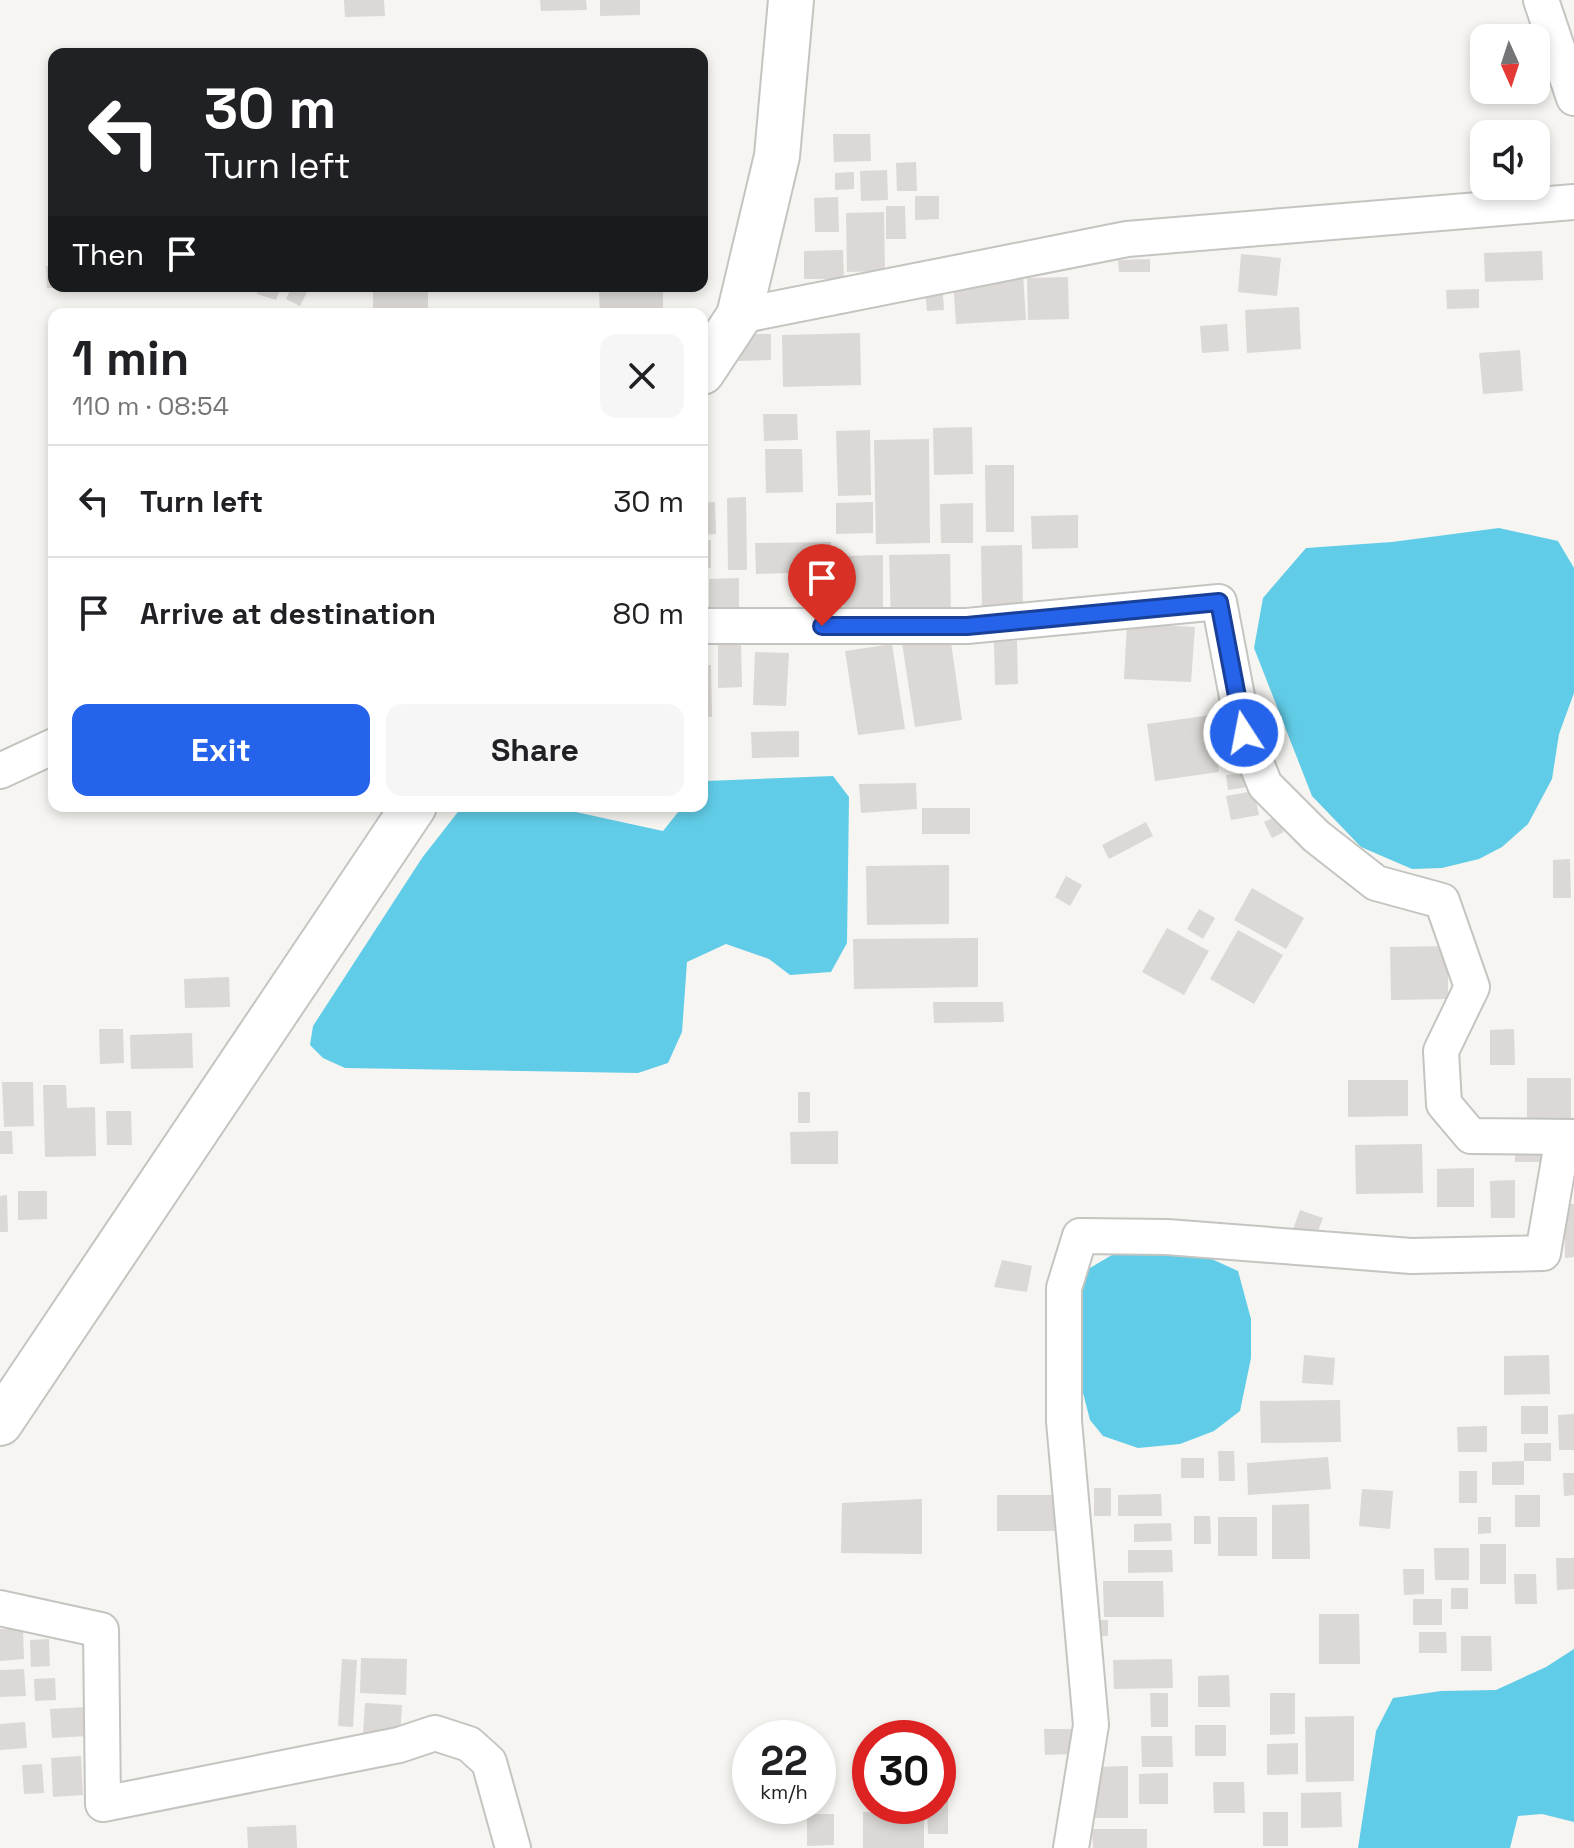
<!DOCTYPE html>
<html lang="en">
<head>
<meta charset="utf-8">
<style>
  :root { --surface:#fff; --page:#f6f6f6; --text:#202124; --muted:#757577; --line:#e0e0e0; --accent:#2563eb }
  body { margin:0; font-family:"Space Grotesk",sans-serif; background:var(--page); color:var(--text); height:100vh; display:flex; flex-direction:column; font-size:30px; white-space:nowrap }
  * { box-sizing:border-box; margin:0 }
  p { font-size:26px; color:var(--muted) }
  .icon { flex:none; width:44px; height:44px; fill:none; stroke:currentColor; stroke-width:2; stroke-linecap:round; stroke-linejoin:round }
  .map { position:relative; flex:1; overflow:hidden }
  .drawer { position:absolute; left:48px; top:308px; width:660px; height:504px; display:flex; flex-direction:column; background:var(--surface); border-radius:16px; box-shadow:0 4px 12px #0003 }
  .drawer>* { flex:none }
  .hud { position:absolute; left:48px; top:48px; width:660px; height:244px; border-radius:16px; box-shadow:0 4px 12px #0003; background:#202124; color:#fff; overflow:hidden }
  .needle { width:52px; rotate:177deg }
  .tools { position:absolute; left:1470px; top:24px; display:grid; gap:16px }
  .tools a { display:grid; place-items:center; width:80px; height:80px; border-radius:16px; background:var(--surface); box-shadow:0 4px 12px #0003; font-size:40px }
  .speed { position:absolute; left:732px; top:1720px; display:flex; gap:16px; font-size:40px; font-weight:700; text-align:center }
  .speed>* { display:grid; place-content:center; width:104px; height:104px; border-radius:50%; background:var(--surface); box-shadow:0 4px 12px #0003; line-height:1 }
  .speed small { font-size:20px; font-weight:400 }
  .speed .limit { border:12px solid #d22; background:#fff; color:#111 }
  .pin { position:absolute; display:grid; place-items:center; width:68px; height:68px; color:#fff; margin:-82px -34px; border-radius:50% 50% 50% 0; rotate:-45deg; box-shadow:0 0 8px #0007 }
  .pin .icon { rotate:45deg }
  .me { position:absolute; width:88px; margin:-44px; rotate:349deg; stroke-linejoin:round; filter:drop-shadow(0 0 6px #0008) }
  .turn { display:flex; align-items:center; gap:28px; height:168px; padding:0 24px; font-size:36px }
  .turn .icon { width:104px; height:104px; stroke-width:2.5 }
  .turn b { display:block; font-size:56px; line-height:68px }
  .then { display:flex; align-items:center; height:76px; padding:0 24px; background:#0003; gap:16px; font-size:30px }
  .round { display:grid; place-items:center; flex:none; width:84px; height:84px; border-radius:16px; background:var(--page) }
  .overview { display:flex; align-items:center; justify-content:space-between; height:136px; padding:0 24px }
  h1 { font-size:48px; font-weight:700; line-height:60px }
  .action { display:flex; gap:16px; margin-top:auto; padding:16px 24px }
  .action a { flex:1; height:92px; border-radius:16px; background:var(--accent); color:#fff; font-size:32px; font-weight:700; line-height:92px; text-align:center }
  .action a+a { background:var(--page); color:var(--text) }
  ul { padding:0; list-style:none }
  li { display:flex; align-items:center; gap:24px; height:112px; padding:0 24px; border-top:2px solid var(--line) }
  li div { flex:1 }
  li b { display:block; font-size:30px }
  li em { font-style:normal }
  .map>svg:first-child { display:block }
</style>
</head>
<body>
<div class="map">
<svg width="1574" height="1848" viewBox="0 0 1574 1848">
  <rect width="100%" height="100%" fill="#f6f5f1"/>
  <path fill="#61cce7" d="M1499,528L1558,541L1574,568V693L1559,734L1552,779L1528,824L1502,847L1479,859L1442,868L1412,869L1361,847L1312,796L1254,648L1263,598L1306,548L1392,542Z
    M833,776L849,797L847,943L831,972L790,975L769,959L726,944L687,962L682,1032L668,1063L638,1073L345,1068L323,1058L310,1045L313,1026L422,858L461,808L548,806L663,831L683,806H702V785L705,781Z
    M1162,1251L1205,1256L1238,1271L1251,1319V1358L1240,1411L1214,1431L1180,1444L1138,1448L1103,1436L1090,1420L1083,1393L1073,1332L1083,1272L1112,1255Z
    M1574,1649V1822L1542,1814L1518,1816L1510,1848H1358L1376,1731L1393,1698L1441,1691L1496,1690L1546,1667Z"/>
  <path fill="#dbd8d5" d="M344,0H384L385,16L345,17Z
    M540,0H586L587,10L541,11Z
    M600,0H640V15L600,16Z
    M833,134H870L871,161L834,162Z
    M916,162L917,191H897L896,163Z
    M887,170L888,200L861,201L860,171Z
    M854,172V189L835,190V173Z
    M915,196H939V219L915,220Z
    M838,197L839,232H815L814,198Z
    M886,206H905L906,239H886Z
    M884,212L885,271L847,272L846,213Z
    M843,250L844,279H804V251Z
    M1542,251L1543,280L1485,282L1484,253Z
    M1241,254L1281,258L1277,296L1238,292Z
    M1150,259V272H1119L1118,260Z
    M46,266H54V288H47Z
    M1023,275L1026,320L956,324L953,279Z
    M1068,277L1069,319L1028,320L1027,278Z
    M942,281L944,310L927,311L924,283Z
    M259,286H281L276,300L257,294Z
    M292,286H310L300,306L286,299Z
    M373,286H428V314H373Z
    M1479,289V308L1447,309L1446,290Z
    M663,291V314H600L599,292Z
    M1299,307L1301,349L1247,353L1245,310Z
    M1227,324L1229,351L1202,353L1200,326Z
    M860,333L861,385L783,387L782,335Z
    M737,334H771V360L737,361Z
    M1520,350L1523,391L1483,394L1479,353Z
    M763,414H797L798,440L764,441Z
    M972,427L973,474L934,475L933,428Z
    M870,430L871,495L838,496L836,431Z
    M929,439L930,543L876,544L874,440Z
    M765,449H802L803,492L766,493Z
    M985,465H1014V532H986Z
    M746,497L747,570H728L727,498Z
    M715,502L716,534L702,535V503Z
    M873,502V533L836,534V503Z
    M973,503V543H941L940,504Z
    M1078,515V548L1032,549L1031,516Z
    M702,540H711V568H702Z
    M831,542V572L756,574L755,543Z
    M1022,545L1023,610H982L981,546Z
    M950,554L951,619L891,620L889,555Z
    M883,555V609L844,610L843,556Z
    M739,578V611H709V579Z
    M1127,623L1195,627L1191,682L1124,679Z
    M950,635L962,720L915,727L902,643Z
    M994,641H1017L1018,684L995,685Z
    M741,643L742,687L718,688V644Z
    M892,644L905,729L858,735L845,651Z
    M755,652L789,653L786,706L753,705Z
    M702,665H711L712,717H702Z
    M1211,715L1219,772L1155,781L1147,724Z
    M799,731V757L752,758L751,732Z
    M1245,773L1247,787L1228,790L1226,775Z
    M916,783L917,809L861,813L859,784Z
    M1254,791L1259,815L1231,820L1226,796Z
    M922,808H970V834H922Z
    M1276,816L1284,832L1272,838L1264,822Z
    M1146,822L1153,836L1109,859L1102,845Z
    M1570,859L1571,898H1553V860Z
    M949,865V924L867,925L866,866Z
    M1066,876L1082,885L1070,906L1055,897Z
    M1252,888L1304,918L1286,949L1234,920Z
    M1199,909L1215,918L1203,939L1187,929Z
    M1167,928L1209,951L1184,995L1142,972Z
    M1238,930L1283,955L1254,1004L1210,979Z
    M978,938V987L854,989L853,939Z
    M1448,946V999L1391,1000L1390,947Z
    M229,977L230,1007L185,1008L184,979Z
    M933,1002H1003L1004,1022L934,1023Z
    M99,1029H123L124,1063L100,1064Z
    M1514,1029L1515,1065H1490V1030Z
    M192,1033L193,1068L131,1069L130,1035Z
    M1527,1078H1571V1120L1527,1121Z
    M1348,1080H1408V1116L1348,1117Z
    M2,1082H33L34,1126L4,1127Z
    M43,1085H66L67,1108L95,1107L96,1156L45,1157Z
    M798,1092H810V1123H798Z
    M106,1111H131L132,1145H107Z
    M0,1131H12L13,1154H0Z
    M838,1131V1164H791L790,1132Z
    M1422,1144L1423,1193L1356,1194L1355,1145Z
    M1515,1144H1544V1162H1515Z
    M1474,1168V1207H1437V1169Z
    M1515,1180V1218H1491L1490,1181Z
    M18,1191H47V1219L18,1220Z
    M7,1195L8,1232H0V1196Z
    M1564,1204H1574V1257L1565,1258Z
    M1300,1210L1323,1218L1315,1239L1292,1232Z
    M1002,1260L1032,1266L1027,1292L994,1287Z
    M1304,1355L1335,1358L1333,1385L1302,1383Z
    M1549,1355L1550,1394L1504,1395V1356Z
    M1340,1400L1341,1442L1261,1443L1260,1401Z
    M1521,1406H1548V1434H1521Z
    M1574,1414V1450H1559L1558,1415Z
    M1487,1426V1452H1458L1457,1427Z
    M1524,1443H1551V1461H1524Z
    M1218,1451H1234L1235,1481H1219Z
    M1328,1457L1331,1489L1248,1495L1247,1463Z
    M1181,1458H1204V1478H1181Z
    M1524,1461V1485H1492V1462Z
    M1459,1471H1477V1503H1459Z
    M1563,1473H1574V1495L1564,1496Z
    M1094,1488H1111V1516H1094Z
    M1362,1489L1393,1491L1390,1529L1359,1526Z
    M1161,1494L1162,1516H1118V1495Z
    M997,1495H1057V1531H997Z
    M1515,1495H1540V1527H1515Z
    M922,1499V1554L841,1553L842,1503Z
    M1309,1504L1310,1559H1272V1505Z
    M1194,1516H1210L1211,1544H1194Z
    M1218,1517H1257V1556H1218Z
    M1478,1517H1491V1533L1478,1534Z
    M1171,1523L1172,1541L1134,1542V1524Z
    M1480,1544H1506V1584H1480Z
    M1434,1548H1469V1580H1435Z
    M1128,1550H1172L1173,1572L1128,1573Z
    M1556,1558H1574V1589L1557,1590Z
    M1403,1569H1424V1594L1404,1595Z
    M1514,1574H1536L1537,1604H1515Z
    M1103,1581H1163L1164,1617H1104Z
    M1451,1588H1468V1609H1451Z
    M1413,1599H1442V1625H1413Z
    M1319,1614H1359L1360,1664H1319Z
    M1097,1620H1108V1636H1097Z
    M23,1628L24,1659L0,1661V1629Z
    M1419,1632H1446L1447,1653H1419Z
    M1461,1636H1491L1492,1671H1461Z
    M49,1639L50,1666L31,1667L30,1640Z
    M361,1658L407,1659L406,1695L360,1693Z
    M342,1659L357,1660L353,1727L338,1726Z
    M1172,1659L1173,1688L1114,1689L1113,1660Z
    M24,1669L26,1696L0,1697V1670Z
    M1229,1675L1230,1707H1198V1676Z
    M55,1678L56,1700L35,1701L34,1679Z
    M1150,1693H1168V1727H1151Z
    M1270,1693H1295V1734L1270,1735Z
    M365,1703L402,1705L400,1737L363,1734Z
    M87,1707L88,1736L52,1738L50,1709Z
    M1354,1716V1781L1306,1782L1305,1717Z
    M25,1722L27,1748L0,1750V1724Z
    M1195,1725H1226V1756H1195Z
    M1044,1729H1072V1754L1045,1755Z
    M1141,1736H1172L1173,1767H1142Z
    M1298,1743V1774L1267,1775V1744Z
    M81,1756L83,1795L53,1797L51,1758Z
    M42,1764L44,1793L24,1794L22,1765Z
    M1128,1766V1818H1095V1767Z
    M1168,1773V1804H1139V1774Z
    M1213,1782H1244L1245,1813H1214Z
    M1341,1792L1342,1827L1301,1828V1793Z
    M938,1799H948V1834H928L927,1806H938Z
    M863,1812H924V1848H863Z
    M1263,1812H1288V1846H1263Z
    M807,1814H834V1845L807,1846Z
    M296,1825L297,1848H248L247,1827Z
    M1092,1829H1147V1848H1093Z"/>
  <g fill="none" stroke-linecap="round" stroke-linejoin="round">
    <defs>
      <path id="minor" d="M1541,0L1574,98
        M739,316L1127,239L1574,202
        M702,626H967L1219,602L1244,733L1265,785L1316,836L1376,883L1442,901L1472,987L1441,1051L1444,1104L1471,1136L1574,1137
        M0,771L54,746
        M0,1608L101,1630L103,1804L399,1745L435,1733L469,1744L489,1762L513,1848
        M1071,1848L1091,1725L1064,1421V1288L1080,1236L1167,1237L1411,1256L1543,1253L1563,1137"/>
      <path id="major" d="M702,372L739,316L777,156L791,0
        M0,1423L414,806"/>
    </defs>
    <use href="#minor" stroke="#c4c4c0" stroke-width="38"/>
    <use href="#major" stroke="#c4c4c0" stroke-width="48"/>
    <use href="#minor" stroke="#fff" stroke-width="34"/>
    <use href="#major" stroke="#fff" stroke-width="44"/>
  </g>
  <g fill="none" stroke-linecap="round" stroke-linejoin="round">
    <defs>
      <path id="route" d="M822,626H967L1219,602L1244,733"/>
    </defs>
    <use href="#route" stroke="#184099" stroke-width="20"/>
    <use href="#route" stroke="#2563eb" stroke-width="14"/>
  </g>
</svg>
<div class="tools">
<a><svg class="needle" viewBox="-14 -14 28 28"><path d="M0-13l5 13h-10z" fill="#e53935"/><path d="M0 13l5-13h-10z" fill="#757577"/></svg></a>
<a><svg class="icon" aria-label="sound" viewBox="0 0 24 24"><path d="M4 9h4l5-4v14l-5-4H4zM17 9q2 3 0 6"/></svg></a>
</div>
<div class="speed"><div>22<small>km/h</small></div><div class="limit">30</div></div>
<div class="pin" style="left:822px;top:626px;background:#d93025"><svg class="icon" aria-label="arrive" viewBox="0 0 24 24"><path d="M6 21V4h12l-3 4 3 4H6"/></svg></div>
<svg class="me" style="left:1244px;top:733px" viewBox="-20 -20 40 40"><circle r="17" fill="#2563eb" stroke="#fff" stroke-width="3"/><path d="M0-11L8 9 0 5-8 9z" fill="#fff"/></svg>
<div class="hud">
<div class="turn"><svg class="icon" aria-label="left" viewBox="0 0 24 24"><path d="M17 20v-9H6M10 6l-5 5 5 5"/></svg><div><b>30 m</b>Turn left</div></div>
<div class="then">Then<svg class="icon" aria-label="arrive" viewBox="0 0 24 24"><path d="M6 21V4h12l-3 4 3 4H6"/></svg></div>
</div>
<section class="drawer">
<div class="overview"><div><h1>1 min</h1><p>110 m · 08:54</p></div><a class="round"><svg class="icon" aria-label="close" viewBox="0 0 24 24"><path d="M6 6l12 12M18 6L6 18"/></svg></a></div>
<ul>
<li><svg class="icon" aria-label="left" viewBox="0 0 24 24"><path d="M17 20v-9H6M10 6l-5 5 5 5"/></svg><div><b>Turn left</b></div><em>30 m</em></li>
<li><svg class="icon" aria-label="arrive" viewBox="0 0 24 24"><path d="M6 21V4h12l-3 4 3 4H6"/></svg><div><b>Arrive at destination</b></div><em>80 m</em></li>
</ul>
<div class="action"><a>Exit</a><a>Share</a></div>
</section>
</div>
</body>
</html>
